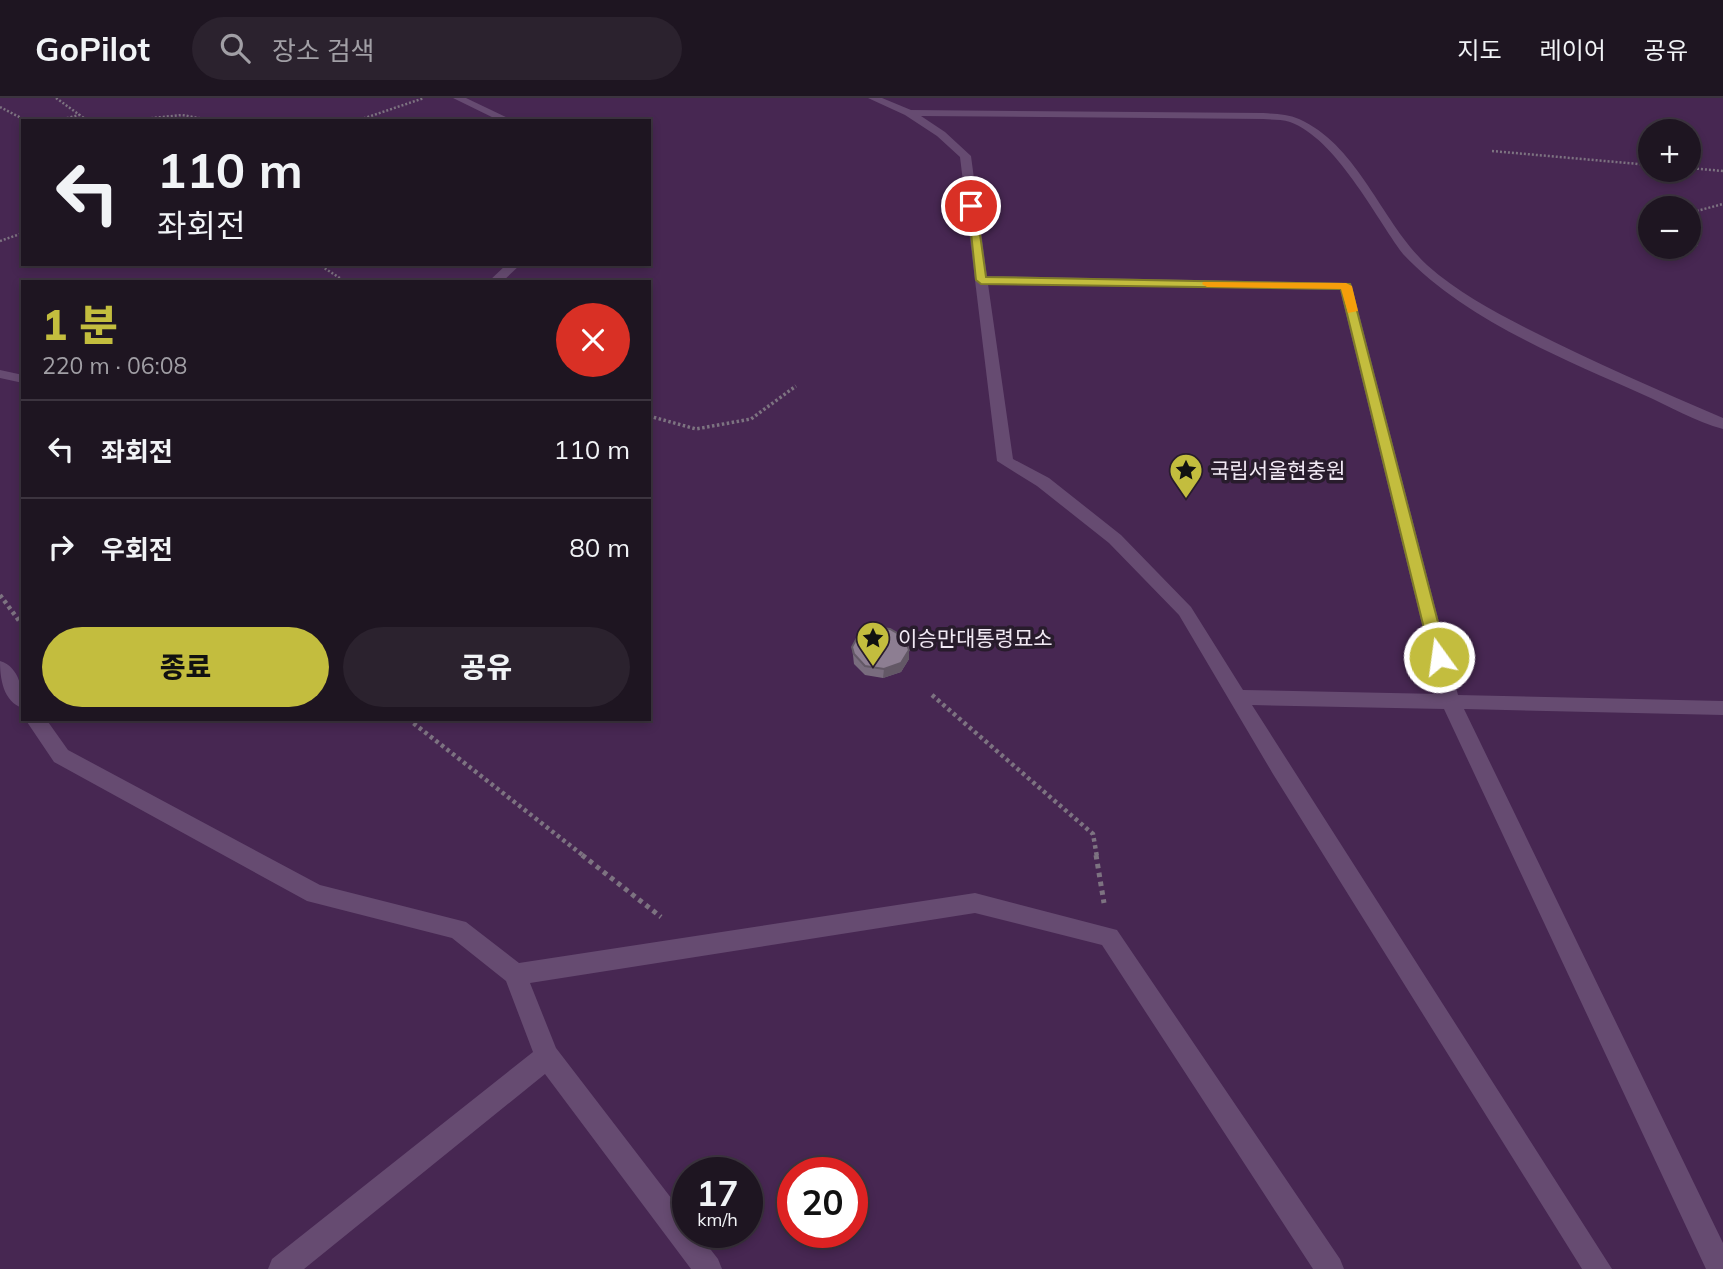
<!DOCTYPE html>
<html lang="ko">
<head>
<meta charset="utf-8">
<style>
  :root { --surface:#1e1521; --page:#2b222e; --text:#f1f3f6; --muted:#a19fa5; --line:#3c343f; --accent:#c3bd3e }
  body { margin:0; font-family:Mulish,"Noto Sans KR",sans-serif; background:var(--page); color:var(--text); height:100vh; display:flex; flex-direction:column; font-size:26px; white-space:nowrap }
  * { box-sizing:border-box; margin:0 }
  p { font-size:23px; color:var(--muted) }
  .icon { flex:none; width:38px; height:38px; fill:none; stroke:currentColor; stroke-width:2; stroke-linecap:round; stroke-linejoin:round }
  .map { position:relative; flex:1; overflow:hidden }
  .details { position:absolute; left:21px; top:182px; width:630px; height:441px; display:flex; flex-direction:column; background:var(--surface); border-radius:0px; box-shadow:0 4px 10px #0003,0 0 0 2px var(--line) }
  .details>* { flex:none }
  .top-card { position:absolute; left:21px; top:21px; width:630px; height:147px; border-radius:0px; box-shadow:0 4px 10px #0003,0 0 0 2px var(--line); background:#1e1521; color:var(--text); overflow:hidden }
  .buttons { position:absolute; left:1638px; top:21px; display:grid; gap:14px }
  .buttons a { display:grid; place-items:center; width:63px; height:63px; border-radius:50%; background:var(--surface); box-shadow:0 4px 10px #0003,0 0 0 2px var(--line); font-size:35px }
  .speed { position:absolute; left:672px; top:1059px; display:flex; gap:14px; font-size:35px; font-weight:700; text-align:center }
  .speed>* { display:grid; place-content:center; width:91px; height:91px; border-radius:50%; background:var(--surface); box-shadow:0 4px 10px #0003,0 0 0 2px var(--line); line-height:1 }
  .speed small { font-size:18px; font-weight:400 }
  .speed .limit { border:10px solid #d22; background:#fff; color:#111 }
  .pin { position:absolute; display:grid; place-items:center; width:60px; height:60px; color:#fff; margin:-30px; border:4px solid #fff; border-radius:50%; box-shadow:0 2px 7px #0007 }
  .me { position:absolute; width:77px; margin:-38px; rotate:346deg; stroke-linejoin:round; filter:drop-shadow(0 0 5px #0008) }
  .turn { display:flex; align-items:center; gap:24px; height:147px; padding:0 21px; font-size:32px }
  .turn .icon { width:91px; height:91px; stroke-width:2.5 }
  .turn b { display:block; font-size:49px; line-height:60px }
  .round { display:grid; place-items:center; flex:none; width:74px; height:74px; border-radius:37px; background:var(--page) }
  .overview { display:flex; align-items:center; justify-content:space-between; height:119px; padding:0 21px }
  h1 { font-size:42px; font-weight:800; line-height:52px; color:var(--accent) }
  .cta { display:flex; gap:14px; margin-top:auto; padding:14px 21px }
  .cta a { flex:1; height:80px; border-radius:42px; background:var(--accent); color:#111; font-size:28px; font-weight:800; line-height:80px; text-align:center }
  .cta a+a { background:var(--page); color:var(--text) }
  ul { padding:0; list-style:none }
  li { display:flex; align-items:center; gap:21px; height:98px; padding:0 21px; border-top:2px solid var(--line) }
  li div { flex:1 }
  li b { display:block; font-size:26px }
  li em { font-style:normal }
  header { display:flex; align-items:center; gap:42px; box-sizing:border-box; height:98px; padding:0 35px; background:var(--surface); border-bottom:2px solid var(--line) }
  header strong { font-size:33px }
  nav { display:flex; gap:38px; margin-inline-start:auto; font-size:24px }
  .search { width:490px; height:63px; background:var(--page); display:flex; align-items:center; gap:18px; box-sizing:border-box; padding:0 24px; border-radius:38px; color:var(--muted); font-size:26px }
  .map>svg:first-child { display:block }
</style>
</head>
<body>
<header>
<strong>GoPilot</strong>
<div class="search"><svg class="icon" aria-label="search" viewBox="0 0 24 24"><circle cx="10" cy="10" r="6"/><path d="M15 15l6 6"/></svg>장소 검색</div>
<nav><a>지도</a><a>레이어</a><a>공유</a></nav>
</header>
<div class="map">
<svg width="1723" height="1171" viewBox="0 0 1723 1171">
  <rect width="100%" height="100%" fill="#281c2c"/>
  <path fill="#472752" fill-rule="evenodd" d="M0,0H1723V1171H0ZM23,23H649V166H23ZM1650,33H1689V72H1650ZM1650,110H1689V149H1650ZM23,184H649V621H23ZM688,1074H747V1134H688ZM793,1074H852V1134H793Z"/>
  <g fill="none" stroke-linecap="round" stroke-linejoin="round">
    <path stroke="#7d7381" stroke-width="2.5" stroke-dasharray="2 2" stroke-linecap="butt" d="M56,0L88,23
      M0,9L27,23
      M55,23L79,17
      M123,23L182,17L215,23
      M356,23L424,0
      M1492,53L1650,67
      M1689,70L1723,73
      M1689,115L1723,106
      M1689,138L1697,148
      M0,143L23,135
      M318,166L346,184"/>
    <path stroke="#7d7381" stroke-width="3.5" stroke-dasharray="2.5 2.5" stroke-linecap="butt" d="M649,318L696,331L751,321L796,288"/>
    <path stroke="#7d7381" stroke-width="4.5" stroke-dasharray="3.5 3.5" stroke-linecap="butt" d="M0,497L23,528
      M932,597L1093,736L1097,759
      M408,621L585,759"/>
    <path stroke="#7d7381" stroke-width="5" stroke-dasharray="4.5 4.5" stroke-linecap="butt" d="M582,757L661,819
      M1096,757L1104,805"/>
    <path fill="#664b71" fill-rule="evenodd" d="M453,0H466L514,23H500Z
      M868,0H882L911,12L1263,15C1275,16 1288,16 1299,21C1359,48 1381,124 1427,167C1457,194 1495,214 1530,232C1593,264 1658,292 1723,320V331C1696,324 1669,308 1644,297C1563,261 1464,221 1403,156C1374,117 1336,41 1290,24C1282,21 1272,22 1263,21L921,18L945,34L971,58L987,178L1351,185L1458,597L1723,603V617L1464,611L1723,1145V1171H1706L1444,611L1252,607L1612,1171H1582L1273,676L1179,517L1109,445L1037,388L997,363L960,59L937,38L905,17ZM988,186L1340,192L1439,596L1243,592L1191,509L1121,437L1049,380L1013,361Z
      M507,166H521L502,184H488Z
      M0,272L23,277V285L0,280Z
      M0,563C20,569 23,593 23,610C3,604 0,580 0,563Z
      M25,621H46L68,652L320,787L466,824L519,865L975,795L1117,832L1340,1161L1344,1171H1313L1102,847L975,815L530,885L556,950L688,1122V1134H697L718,1161L722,1171H691L545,976L304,1171H268L272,1161L533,954L506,883L452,840L307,803L54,664Z"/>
  </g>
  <path fill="#796c7e" d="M852,549L909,561L901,574L883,580L865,577L854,566Z"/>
  <path fill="#635866" d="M909,552V561L901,574L883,580L884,571Z"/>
  <path fill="#8d7e92" stroke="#635866" stroke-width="2" d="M881,530L890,531L904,539L909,552L901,565L884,571L865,568L854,556L852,549L858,538Z"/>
  <path fill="#c3bd3e" stroke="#7f7b28" stroke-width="2" d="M968,106L976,108L986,179L1350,186L1447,559L1444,563H1433L1431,559L1341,191L981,186L976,182Z"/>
  <path fill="#f59e0b" d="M1203,184L1346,185L1352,188L1358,213L1348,215L1341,191L1207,189L1202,186Z"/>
  <defs>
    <symbol id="sight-pin" viewBox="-11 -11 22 30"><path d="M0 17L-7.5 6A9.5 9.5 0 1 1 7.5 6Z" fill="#c3bd3e" stroke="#281c2c"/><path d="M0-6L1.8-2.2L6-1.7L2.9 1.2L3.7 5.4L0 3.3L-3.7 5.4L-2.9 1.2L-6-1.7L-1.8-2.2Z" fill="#111"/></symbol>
  </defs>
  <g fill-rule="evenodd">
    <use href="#sight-pin" x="1167" y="353" width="38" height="52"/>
    <use href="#sight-pin" x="854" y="521" width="38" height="52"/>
  </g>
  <g text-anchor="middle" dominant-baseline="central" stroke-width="7" stroke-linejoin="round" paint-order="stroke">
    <g font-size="21" fill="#f1e9f4" stroke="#281c2c" text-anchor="start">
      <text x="1210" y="372">국립서울현충원</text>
      <text x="898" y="540">이승만대통령묘소</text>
    </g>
  </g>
</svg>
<div class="buttons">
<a>+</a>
<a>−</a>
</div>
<div class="speed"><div>17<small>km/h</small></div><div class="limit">20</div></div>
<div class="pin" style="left:971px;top:108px;background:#d93025"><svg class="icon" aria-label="arrive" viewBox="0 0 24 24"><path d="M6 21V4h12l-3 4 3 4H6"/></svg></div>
<svg class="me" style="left:1439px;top:559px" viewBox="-20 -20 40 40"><circle r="17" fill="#c3bd3e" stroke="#fff" stroke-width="3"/><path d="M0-11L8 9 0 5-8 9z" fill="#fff"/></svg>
<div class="top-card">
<div class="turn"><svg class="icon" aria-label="left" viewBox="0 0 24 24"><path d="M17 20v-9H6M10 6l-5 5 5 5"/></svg><div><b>110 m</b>좌회전</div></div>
</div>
<section class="details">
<div class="overview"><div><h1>1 분</h1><p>220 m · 06:08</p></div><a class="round" style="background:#d93025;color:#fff"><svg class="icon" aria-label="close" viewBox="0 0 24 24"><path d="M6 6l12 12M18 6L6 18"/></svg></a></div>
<ul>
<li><svg class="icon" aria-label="left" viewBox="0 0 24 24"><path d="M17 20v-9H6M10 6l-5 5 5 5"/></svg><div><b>좌회전</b></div><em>110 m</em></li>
<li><svg class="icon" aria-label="right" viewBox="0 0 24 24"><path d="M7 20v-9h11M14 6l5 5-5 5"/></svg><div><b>우회전</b></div><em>80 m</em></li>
</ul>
<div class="cta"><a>종료</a><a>공유</a></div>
</section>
</div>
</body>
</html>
